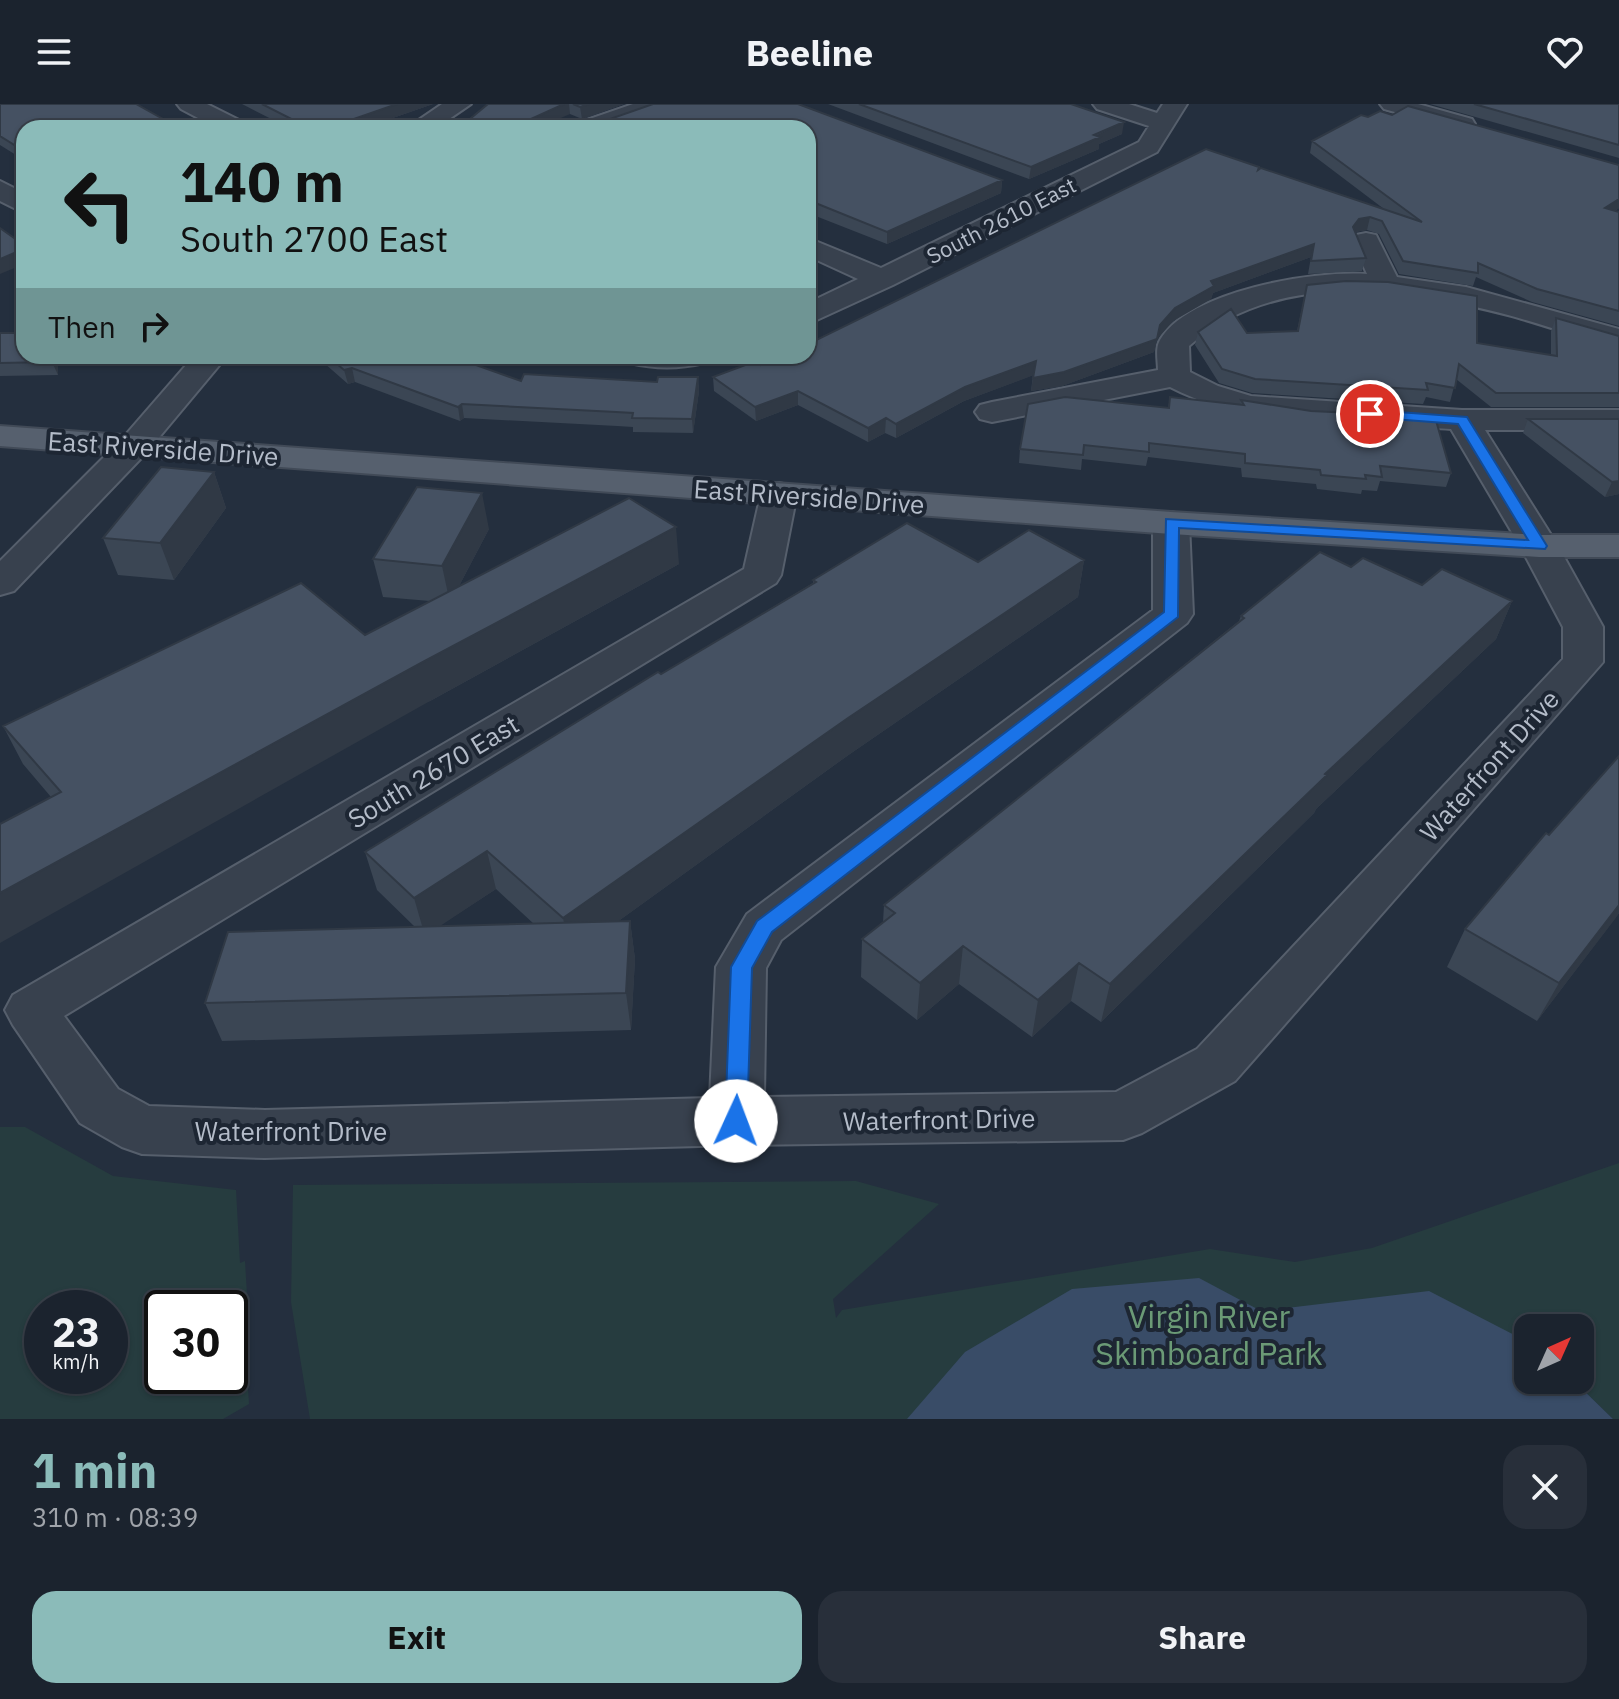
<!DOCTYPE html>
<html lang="en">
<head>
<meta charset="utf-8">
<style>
  :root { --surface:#1b232e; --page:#282f3a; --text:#f1f3f6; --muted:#a0a4aa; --line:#39404a; --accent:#8bbbb9 }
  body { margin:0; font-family:"IBM Plex Sans",sans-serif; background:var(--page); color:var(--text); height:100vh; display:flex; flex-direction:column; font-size:30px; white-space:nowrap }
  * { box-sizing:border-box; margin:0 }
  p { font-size:26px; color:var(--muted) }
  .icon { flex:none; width:44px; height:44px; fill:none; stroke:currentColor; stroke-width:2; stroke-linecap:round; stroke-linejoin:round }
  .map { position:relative; height:1315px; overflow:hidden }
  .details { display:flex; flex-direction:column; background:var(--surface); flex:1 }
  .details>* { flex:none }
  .top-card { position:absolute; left:16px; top:16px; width:800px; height:244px; border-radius:24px; box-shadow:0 2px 6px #0004,0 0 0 2px var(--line); background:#8bbbb9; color:#111; overflow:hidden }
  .needle { width:52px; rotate:45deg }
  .buttons { position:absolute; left:1514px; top:1210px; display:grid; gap:16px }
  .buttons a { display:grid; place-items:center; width:80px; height:80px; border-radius:16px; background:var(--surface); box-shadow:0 2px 6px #0004,0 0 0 2px var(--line); font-size:40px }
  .speed { position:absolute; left:24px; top:1186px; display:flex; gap:16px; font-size:40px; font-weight:700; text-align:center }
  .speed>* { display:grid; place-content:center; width:104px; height:104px; border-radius:50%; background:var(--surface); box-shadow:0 2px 6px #0004,0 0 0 2px var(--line); line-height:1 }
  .speed small { font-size:20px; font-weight:400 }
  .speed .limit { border:4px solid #111; border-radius:12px; background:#fff; color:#111 }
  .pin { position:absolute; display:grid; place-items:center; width:68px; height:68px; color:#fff; margin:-34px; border:4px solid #fff; border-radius:50%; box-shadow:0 2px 8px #0007 }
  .me { position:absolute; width:88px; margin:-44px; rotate:2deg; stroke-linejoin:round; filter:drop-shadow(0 0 6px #0008) }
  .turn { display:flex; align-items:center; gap:28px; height:168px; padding:0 32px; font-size:36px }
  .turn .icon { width:104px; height:104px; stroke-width:2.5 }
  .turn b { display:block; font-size:56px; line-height:68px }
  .then { display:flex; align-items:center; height:76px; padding:0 32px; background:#0003; gap:16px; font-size:30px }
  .round { display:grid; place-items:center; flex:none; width:84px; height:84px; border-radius:24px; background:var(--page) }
  .headline { display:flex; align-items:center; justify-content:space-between; height:136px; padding:0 32px }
  h1 { font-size:48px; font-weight:700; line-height:60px; color:var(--accent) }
  .action { display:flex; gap:16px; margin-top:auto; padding:16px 32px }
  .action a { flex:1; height:92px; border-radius:24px; background:var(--accent); color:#111; font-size:32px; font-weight:700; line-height:92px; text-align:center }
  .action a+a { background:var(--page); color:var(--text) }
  header { display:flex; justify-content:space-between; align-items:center; height:104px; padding:0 32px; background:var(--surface); font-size:36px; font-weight:700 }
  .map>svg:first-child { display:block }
</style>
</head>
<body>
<header><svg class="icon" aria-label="menu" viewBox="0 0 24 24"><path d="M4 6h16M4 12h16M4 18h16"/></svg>Beeline<svg class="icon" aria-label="heart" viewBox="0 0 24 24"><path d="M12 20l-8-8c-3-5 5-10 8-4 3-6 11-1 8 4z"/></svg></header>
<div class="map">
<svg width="1619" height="1315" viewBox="0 0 1619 1315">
  <rect width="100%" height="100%" fill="#242f3e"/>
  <path fill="#263c3f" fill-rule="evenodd" d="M0,1023H25L113,1072L236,1086L240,1159L245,1157L249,1224L244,1225L249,1300L223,1315H0ZM110,1204V1272H42V1204ZM162,1204H230V1272H162Z
    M1619,1059V1315H1613L1573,1276H1580V1224H1528V1276L1541,1315H310L291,1198L293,1081L856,1077L939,1100L833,1195L836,1214L842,1206L1210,1145L1295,1158L1372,1144Z"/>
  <path fill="#394c67" d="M1199,1174L1261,1207L1429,1187L1528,1238V1276H1573L1613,1315H907L965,1248L1072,1185Z"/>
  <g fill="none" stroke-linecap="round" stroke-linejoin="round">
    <defs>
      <path id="minor" d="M177,0H207L245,19L248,24H217L181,5Z
        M633,0H668L664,5L610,24H575L578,19Z
        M1093,0H1129L1157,9L1163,0H1187L1157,48L893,181L808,220V199L858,175L808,152V134L881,164L1139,38L1149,22L1097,5Z
        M1380,0H1418L1472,15L1475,20L1472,25L1463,27L1384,5Z
        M0,77L24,89V109L0,97Z
        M1366,129L1376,131L1397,173L1466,183L1619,225V244C1582,235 1545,221 1508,211C1404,184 1276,165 1189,242L1190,268L1218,282L1251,292L1462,306H1619V326H1485L1558,442L1603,523V558L1235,977L1142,1029L1123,1036L736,1041L265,1054L142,1050L122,1043L80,1019L13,921L5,906L13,891L744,465L761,390L766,382L779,379L792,382L797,390L781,471L776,479L64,912L118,985L149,1002L265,1006L710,994L716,863L747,810L1153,506V419L1158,411L1171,408L1184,411L1189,419L1193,510L1187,519L781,836L766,864L764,993L1116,988L1197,945L1563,555V523L1520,442L1451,325C1359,319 1253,326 1170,283L992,318L980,315L975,308L980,301L992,298L1158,266C1158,257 1155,244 1160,236C1188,187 1315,166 1367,170L1352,137L1356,131Z
        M625,252H709L704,259C679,265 655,265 630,259Z"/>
      <path id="tertiary" d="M442,0H471L436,24H407Z
        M194,252H227L146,349L14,487L0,491V457L122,335Z"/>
      <path id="primary" d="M0,322L1171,408L1539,431H1619V453H1539L1171,430L0,342Z"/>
    </defs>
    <use href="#minor" stroke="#565f6c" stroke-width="4"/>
    <use href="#tertiary" stroke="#565f6c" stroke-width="4"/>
    <use href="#primary" stroke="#414a57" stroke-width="4"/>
    <use href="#minor" fill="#38414e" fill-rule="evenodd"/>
    <use href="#tertiary" fill="#38414e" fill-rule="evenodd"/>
    <use href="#primary" fill="#56606e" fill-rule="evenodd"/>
  </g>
  <path fill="#3b4654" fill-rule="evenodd" d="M0,0L24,24V56L0,41Z
    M242,0H433L364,24H289Z
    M488,0H624L582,15L570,10Z
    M653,0H798L1002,76L1001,89L887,140L808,109V24H611L610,15Z
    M828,0H1071L1122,30L1099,40V45L1029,75Z
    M1430,0H1619V54Z
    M1392,11L1619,61V104L1615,107L1619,108V222L1532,198L1476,173L1473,182L1399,170L1379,130L1367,126L1355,128L1366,154L1362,167L1308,170L1311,153L1213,189L1211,195L1173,217L1157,235L1154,248L1062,282L1031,287L1033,271L964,297L896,334L885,329L868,338L798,301L756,317L714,287L713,273L761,261L1259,65L1384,105L1310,49L1312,37L1368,13Z
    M1307,181L1477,239L1551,251V227L1556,214L1619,232V303H1491L1456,275L1450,298L1426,293L1423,300L1252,289L1219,279L1195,241L1198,228L1247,229L1297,227Z
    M0,229L24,252H58V271L0,272Z
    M316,252H426L430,255L521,277L657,278L698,273L699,287L693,329L633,328V323L617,322L464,314L460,317L355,278L348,280Z
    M1170,293L1240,301L1241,296L1451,369L1446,383L1380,377L1377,387L1362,386L1361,390L1317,385L1316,380L1242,373L1241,364L1148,353L1146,362L1082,355L1081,366L1019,359L1020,345L1168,304Z
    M1528,315H1619V390L1605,393L1523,329Z
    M214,368L226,404L174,476L118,471L103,434Z
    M489,425L459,482L679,460L430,597L51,693L23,660L3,622L365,531L430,497L383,493L373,455Z
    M1084,456L1078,493L847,652L617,818L630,817L635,855L631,926L222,937L205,899L415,823L377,786L365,748L813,479V476L978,458ZM496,785L534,820L439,822Z
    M1351,463L1422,481L1512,497L1496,535L1316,705L1314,709L1101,918L1071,897L1032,933L959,880L917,916L861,873L862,835L883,818L884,801L1239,517L1241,512Z
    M1619,652V809L1537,917L1447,863L1465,825Z"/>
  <path fill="#303945" d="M397,0H433L364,24H328Z
    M564,0H569L570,10L538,24H517L524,18Z
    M589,0H624L582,15L580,3Z
    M1124,18L1122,30L1099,40V45L1029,75L1031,63Z
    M1002,76L1001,89L887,140V128Z
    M1619,95V104L1600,117L1605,104Z
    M1370,113L1367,126L1355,128L1353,123L1359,115Z
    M1314,140L1311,153L1213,189L1211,195L1173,217L1157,235L1154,248L1062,282L1031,287L1033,274L1160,221L1175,204L1211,177Z
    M24,145V160L0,170V155Z
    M52,252H58V271L52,258Z
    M1036,257L1034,271L964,297L896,334V320L965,283Z
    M352,264L355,278L348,280L344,266Z
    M698,273L699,287L693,329L692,315Z
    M798,287V301L756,317L755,303Z
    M462,300L464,314L460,317L458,303Z
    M886,314L885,329L868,338V324Z
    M214,368L226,404L174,476L160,439Z
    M1619,377V390L1605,393L1612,378Z
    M482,389L489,425L450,499L442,462Z
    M676,423L679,460L430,597L0,839V789L421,559Z
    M1084,456L1078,493L847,652L570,852L563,814L848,614Z
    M1512,497L1496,535L1316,705L1314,709L1101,918L1110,880L1325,670Z
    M487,747L496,785L425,832L414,794Z
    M1619,801V809L1615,815L1537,917L1559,879Z
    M630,817L635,855L631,926L626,889Z
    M963,842L959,880L917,916L920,879Z
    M1079,859L1071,897L1032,933L1038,896Z"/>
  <path fill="#455162" stroke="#303945" stroke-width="2" d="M0,0H136L179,24H24V47L0,32Z
    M262,0H397L328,24H309Z
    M488,0H564L524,18L517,24H459Z
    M573,0H589L580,3Z
    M653,0H798L1002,76L887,128L808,96V24H632L610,15Z
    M859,0H1071L1124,18L1094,31L1100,33L1031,63Z
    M1474,0H1619V41Z
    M1408,2L1619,61V95L1605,104L1619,108V207L1537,185L1478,159V169L1403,157L1382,117L1370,113L1359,115L1353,123L1366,154L1311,157L1314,140L1211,177L1214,182L1175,204L1160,221L1157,235L1064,268L1033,274L1036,257L965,283L896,320L886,314L868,324L798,287L755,303L713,273L756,257L761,261L783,252H808V240L1206,45L1259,63L1258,66L1261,64L1422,118L1312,37L1361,11L1368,13L1380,7L1392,11Z
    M0,124L24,141V145L0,155Z
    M1346,177L1388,178L1477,192V239L1557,252L1556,214L1619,232V289H1496L1459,260L1455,284L1426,279L1428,286L1255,275L1222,265L1198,228L1231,205L1247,229L1298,227L1307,181Z
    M0,229H24V252H52V258L0,259Z
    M328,252H426L430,255L435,252H451L521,277L524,270L657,278L658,273H698L692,315L632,314L633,309L616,308L462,300L458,303L352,264L344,266Z
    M1065,293L1169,304L1170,293L1244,301L1241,296L1311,307L1435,313L1451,369L1380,362L1382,373L1365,371L1366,375L1321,371L1320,366L1245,359V350L1149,339V348L1084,341L1083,351L1020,345L1028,300Z
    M1528,315H1619V377L1612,378Z
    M161,363L214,368L160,439L103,434Z
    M417,383L482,389L442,462L373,455Z
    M629,394L676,423L421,559L0,789V720L61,688L3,622L301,479L365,531Z
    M907,419L978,458L1029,426L1084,456L848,614L563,814L487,747L414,794L365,748L658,568L661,570L816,478L813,476Z
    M1320,448L1351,463L1363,454L1422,481L1442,465L1512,497L1325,670L1327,671L1110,880L1079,859L1038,896L963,842L920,879L862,835L895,809L884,801L1244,514L1241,512Z
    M1619,652V801L1559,879L1465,825L1546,729L1549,731Z
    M630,817L626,889L205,899L228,828Z"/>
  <path fill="#1a73e8" stroke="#114b97" stroke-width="2" d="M1370,306L1467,313L1547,442L1545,445L1179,424L1178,513L772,828L752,864L747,1017L744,1024L736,1027L728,1024L725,1017L731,863L757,817L1164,508L1166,415L1528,436L1458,320L1366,313L1364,310Z"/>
  <g text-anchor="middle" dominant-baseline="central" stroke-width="8" stroke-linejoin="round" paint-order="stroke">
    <g font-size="22" fill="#b4bcc9" stroke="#1d2633">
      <text transform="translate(1001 116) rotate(-27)">South 2610 East</text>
    </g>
    <g font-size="26" fill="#b4bcc9" stroke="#1d2633">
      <text transform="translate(163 344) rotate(4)">East Riverside Drive</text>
      <text transform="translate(809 392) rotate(4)">East Riverside Drive</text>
      <text transform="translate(1489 661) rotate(-48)">Waterfront Drive</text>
      <text transform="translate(433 667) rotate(-31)">South 2670 East</text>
      <text transform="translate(939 1015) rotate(-1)">Waterfront Drive</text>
      <text x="291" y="1027">Waterfront Drive</text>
    </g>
    <g font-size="32" fill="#6b9a76" stroke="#1d2633">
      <text x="1209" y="1212">Virgin River<tspan x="1209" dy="37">Skimboard Park</tspan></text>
    </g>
  </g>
</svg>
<div class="buttons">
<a><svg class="needle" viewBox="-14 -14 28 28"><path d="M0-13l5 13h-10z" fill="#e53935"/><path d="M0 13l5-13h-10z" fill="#a0a4aa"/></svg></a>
</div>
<div class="speed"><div>23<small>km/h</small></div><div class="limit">30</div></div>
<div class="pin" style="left:1370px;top:310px;background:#d93025"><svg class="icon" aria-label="arrive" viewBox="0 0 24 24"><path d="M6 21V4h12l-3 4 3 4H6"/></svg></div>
<svg class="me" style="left:736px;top:1017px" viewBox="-20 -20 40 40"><circle r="19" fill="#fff"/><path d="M0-13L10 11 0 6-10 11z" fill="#1a73e8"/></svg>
<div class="top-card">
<div class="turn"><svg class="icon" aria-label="left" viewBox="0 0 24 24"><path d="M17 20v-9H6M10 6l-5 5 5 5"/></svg><div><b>140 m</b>South 2700 East</div></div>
<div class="then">Then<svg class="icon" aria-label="right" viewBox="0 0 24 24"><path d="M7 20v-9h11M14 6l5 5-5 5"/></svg></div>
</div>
</div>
<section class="details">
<div class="headline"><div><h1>1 min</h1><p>310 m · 08:39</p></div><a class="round"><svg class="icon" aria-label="close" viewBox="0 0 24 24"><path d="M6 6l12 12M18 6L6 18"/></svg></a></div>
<div class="action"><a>Exit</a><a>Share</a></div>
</section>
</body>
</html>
